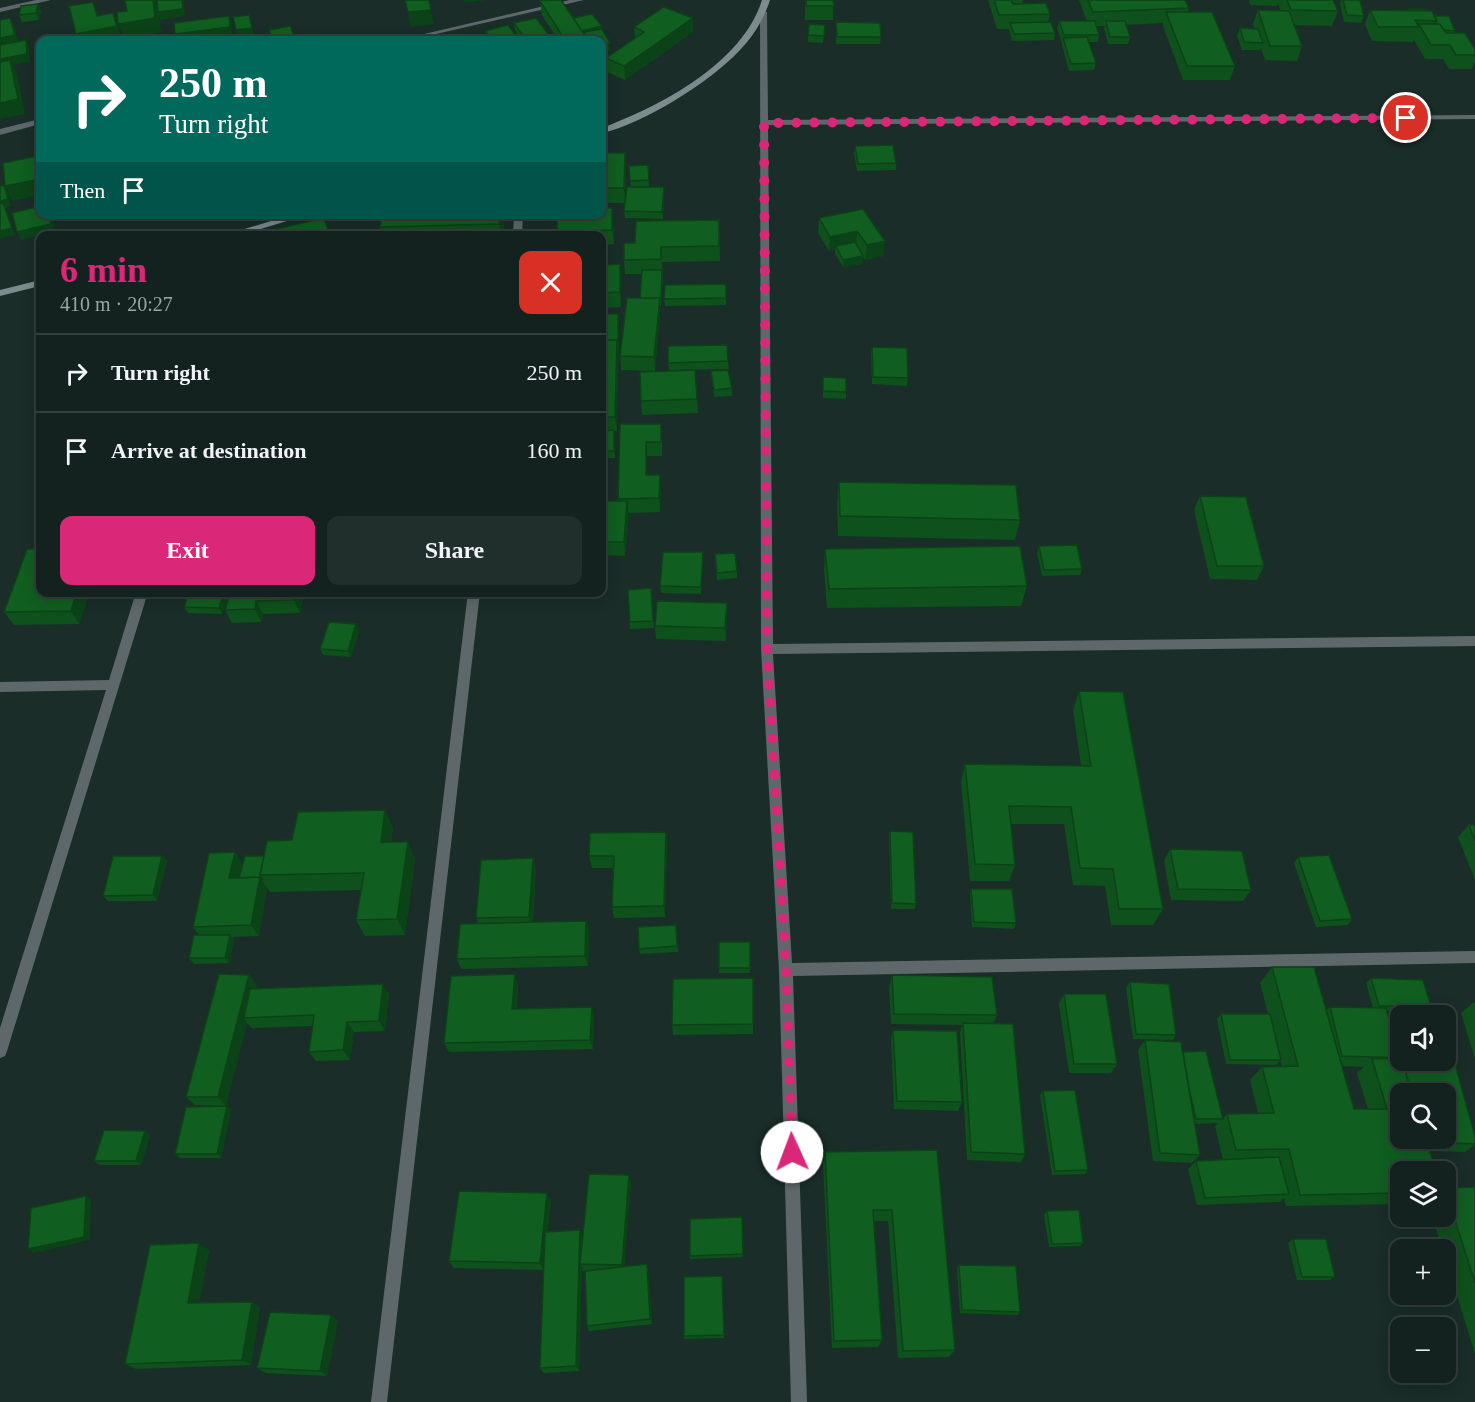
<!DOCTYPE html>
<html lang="en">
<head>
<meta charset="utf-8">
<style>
  :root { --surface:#14221f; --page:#212f2c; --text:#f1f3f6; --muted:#9da4a4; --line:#333f3d; --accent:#db2777 }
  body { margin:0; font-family:Georgia,serif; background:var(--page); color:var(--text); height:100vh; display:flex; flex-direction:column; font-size:22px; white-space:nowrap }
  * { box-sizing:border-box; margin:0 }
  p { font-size:20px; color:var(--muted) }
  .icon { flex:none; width:33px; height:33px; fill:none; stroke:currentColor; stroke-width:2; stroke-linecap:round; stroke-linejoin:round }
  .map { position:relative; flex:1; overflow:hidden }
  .details { position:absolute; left:36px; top:231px; width:570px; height:366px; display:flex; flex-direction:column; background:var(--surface); border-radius:12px; box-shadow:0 3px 15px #0003,0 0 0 2px var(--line) }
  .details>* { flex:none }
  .banner { position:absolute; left:36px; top:36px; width:570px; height:183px; border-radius:12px; box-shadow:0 3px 15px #0003,0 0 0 2px var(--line); background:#00695c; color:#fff; overflow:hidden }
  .controls { position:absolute; left:1390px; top:1005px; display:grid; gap:12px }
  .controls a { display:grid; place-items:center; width:66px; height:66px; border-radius:12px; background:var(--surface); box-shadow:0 3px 15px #0003,0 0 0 2px var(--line); font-size:30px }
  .pin { position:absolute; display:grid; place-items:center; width:51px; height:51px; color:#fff; margin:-26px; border:3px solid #fff; border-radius:50%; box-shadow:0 2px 6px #0007 }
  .me { position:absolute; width:66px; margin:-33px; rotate:358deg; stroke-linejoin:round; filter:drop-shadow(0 0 4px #0008) }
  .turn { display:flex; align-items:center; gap:21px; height:126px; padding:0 24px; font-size:27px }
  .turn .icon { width:78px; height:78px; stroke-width:2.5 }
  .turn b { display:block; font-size:42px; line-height:51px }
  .then { display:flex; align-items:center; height:57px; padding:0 24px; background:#0003; gap:12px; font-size:22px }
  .round { display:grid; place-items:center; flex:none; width:63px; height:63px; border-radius:12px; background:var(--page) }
  .head { display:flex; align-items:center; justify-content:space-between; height:102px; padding:0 24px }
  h1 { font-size:36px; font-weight:700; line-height:45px; color:var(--accent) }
  .button { display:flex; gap:12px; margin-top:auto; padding:12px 24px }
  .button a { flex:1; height:69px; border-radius:12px; background:var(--accent); color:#fff; font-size:24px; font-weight:700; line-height:69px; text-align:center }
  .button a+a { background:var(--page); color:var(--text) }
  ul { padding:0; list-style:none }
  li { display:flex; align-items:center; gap:18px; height:78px; padding:0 24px; border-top:2px solid var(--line) }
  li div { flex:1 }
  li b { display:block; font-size:22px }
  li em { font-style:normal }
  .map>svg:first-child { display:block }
</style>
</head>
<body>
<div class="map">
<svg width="1475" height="1402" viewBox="0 0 1475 1402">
  <rect width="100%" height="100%" fill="#1a2d29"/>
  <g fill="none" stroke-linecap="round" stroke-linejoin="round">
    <path fill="#5e686a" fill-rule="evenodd" d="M36,0H51L0,12V8Z
      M570,0H584L410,40H398Z
      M760,10L767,12L768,120L1475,115V119L768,125L773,644L1475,636V646L773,654L792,963L1475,951V963L793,976L807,1402H791L779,970L761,649Z
      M40,119V124L0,135V129Z
      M514,214H523L522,236H513Z
      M136,592H148L7,1051L5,1056L0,1058V1028L106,690L0,692V682L109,680Z
      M468,592H480L387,1402H371Z"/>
    <path fill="#7c8b8e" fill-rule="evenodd" d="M762,0H770C764,19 753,37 739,51C710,82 643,124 602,133V128C660,106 742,64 762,0Z
      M294,214H310L238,236H222Z
      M40,280V286L0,296V290Z"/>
  </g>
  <path fill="#0f511c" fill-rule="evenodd" d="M805,0H833V20H805Z
    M988,0H1023L1022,4L1050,14L1048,22L1055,33L1054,40L1012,41L1009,29H997Z
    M1079,0H1185L1189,8L1188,12L1235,66L1230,80H1183L1163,26V23L1126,25L1130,37L1128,44H1108L1104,28L1105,26H1096L1099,35L1098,42H1089L1096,63L1094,70L1069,71L1062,45V43L1057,28L1059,21H1087Z
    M1249,0H1279L1277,6L1250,5Z
    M1279,0H1333L1338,11L1332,26L1294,25L1302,46L1297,61L1265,60L1261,48L1260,50H1242L1237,36L1240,28L1255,29L1253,24L1258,10L1281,11L1278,3Z
    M1341,0H1360L1364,16L1361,23L1344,22L1340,4Z
    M540,1L573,18L602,26V29L610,43V51L602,40H558L542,15Z
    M1409,9L1425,11L1434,16L1455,31L1453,33L1475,49V62L1472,69H1449L1443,59H1425L1414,40L1413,42L1372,41L1365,24L1370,10H1408Z
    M41,11L39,20L22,22L19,15Z
    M693,18V32L625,80L607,72L606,58L635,38L634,27Z
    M836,22L881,37L880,44H836Z
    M514,23L553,40H522L515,30Z
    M825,25L823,43L808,42V35Z
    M485,31L519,40H488L486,38Z
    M855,146L896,163V170L857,171L854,153Z
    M602,153H625L626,168L625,203H602Z
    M648,165L649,187L664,195L663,219L625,218L624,211L631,187L629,166Z
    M863,209L883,256L865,260L863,257L862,264L843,267L835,253V250L829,251L818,233L819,218Z
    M382,214H502L504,226V236H382L380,227Z
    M719,220L720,261L662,262L663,277L661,306H660V313L655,371L697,399L698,413L642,415L641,401L655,371L621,370L620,356L640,298L642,274H625L624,260L635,243Z
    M613,223L614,244L605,245L606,265L621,279V307L602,308V236H557V232Z
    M726,284V305L665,306L664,299Z
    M602,314L619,321L617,431H614L615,458H602Z
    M872,347L908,378L907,386L872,384L871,354Z
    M728,361L729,369L669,370L668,363Z
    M711,371L732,388V396L714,397Z
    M823,377L846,392V399L823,398Z
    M620,424L662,438V456H647V475L661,489L660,512L629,513L625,556L602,555V501H618Z
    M839,482L1020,520L1015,540L838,536L837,502Z
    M1200,496L1264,566L1257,580L1210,579L1194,510Z
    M1039,546L1082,569L1080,575L1042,576L1037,553Z
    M39,549L40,592H90L79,624L14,625L4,612Z
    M825,549L1027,586L1021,606L827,608L824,569Z
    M703,559L701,594L661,593L660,586Z
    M715,561L737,571V578L717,580Z
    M651,588L654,628L630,629L628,590Z
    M189,592H304L300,613L263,614L261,622L232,623L225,610L229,593L222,614L188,613L184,607Z
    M727,603L726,641L656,639L655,626Z
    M359,631L351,657L323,655L320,649Z
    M1079,691L1163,909L1153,925H1111L1105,886L1073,885L1064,824H1011L1015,865L1009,881H970L961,782L965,764L1081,766L1073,710Z
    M385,810L393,828L391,842H408L415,859L405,935L365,936L356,920L361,890L270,892L266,886L267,888L259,936L232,937L234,940L229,963L194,964L189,958L199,935L193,927L235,852L242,864L239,878L264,856L292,840Z
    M1469,825H1475V880L1458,837Z
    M890,831L916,904L915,909H891L889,837Z
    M667,843L665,917L614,918L612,907L613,868H592L589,856Z
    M1170,849L1251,890L1243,901L1171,900L1164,861Z
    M162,856L167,861L157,901H108L103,896Z
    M1298,857L1352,919L1348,925L1316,927L1294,863Z
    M533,858L536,869L533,922L586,921L589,931L588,966L461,969L457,959L478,923L476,918Z
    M971,889L1016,923L1014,929L972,927L970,894Z
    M676,925L678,952L640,954L639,949Z
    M719,942H750V973H719Z
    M1272,967L1326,1010L1330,1007L1373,1008L1366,983L1371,978L1431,1006L1425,1011H1387L1398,1053L1400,1052L1475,1136V1145L1465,1152L1430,1151L1401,1172V1204L1286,1206L1284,1198L1280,1202L1197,1205L1188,1169L1196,1161L1223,1160L1215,1126L1218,1123L1195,1124L1200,1155L1192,1163L1153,1161L1138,1050L1145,1040L1183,1052L1223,1118L1227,1114L1258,1113L1250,1080L1262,1067L1282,1066L1280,1061L1276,1065L1226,1064L1217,1019L1221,1014H1268L1260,983ZM1342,1066L1364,1067L1357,1073L1368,1109H1354Z
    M515,974L518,985L517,1009L592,1007L594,1017L593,1049L449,1052L444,1043Z
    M249,975L257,986L256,989L389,994L385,1031L354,1032L350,1060L316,1061L309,1052L313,1026L252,1028L247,1023L226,1106L231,1110L221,1158H180L175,1154L216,1106L195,1105L186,1097Z
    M892,975L997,1015L993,1024L1025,1154L1021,1162L967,1160L960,1033L962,1025L891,1024L889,986Z
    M753,978V1034L673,1035L672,1025Z
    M1130,982L1176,1035L1173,1040L1133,1039L1126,988Z
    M1064,994L1117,1064L1111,1073H1069L1059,1004Z
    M1473,1003H1475V1059L1461,1013Z
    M893,1030L962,1102L958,1111L894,1109L891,1039Z
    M1043,1091L1088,1170L1085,1174L1052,1175L1040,1095Z
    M145,1131L150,1135L141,1165H100L94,1161Z
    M937,1150L955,1350L949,1357L898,1358L888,1221H874L882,1340L878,1347L832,1348L823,1164L825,1152Z
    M631,1183L624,1266L647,1264L648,1271L652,1324L589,1331L587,1326L585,1271H583L582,1268L579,1371L544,1373L540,1368L544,1270L454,1268L449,1261L551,1201L547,1232L580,1230L582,1238Z
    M1475,1187V1354L1446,1260V1250H1443L1432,1216H1446V1188Z
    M1047,1211L1083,1243L1080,1246L1049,1247L1044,1215Z
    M742,1217L743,1257L690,1259V1256Z
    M1293,1239L1335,1277L1330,1280H1297L1288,1243Z
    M209,1250L199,1303L252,1302L260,1308L251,1365L136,1369L125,1364Z
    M959,1265L1020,1312L1017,1315L960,1313L957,1268Z
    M722,1276L724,1338L684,1339V1336Z
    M331,1315L338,1321L327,1376L266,1373L257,1368Z"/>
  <path fill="#0c4217" d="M153,0H155L158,6L184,0L185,16L160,20L159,15L161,33L124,38L118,24Z
    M464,0H487L465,3Z
    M93,2L99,16L113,13L122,40H79L76,34L97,16Z
    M38,4L41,11L39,20L36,13Z
    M431,10L434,24L411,27L408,12Z
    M249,15L254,35L238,38L236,30Z
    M229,16L231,23L232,34L185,40H177L175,34Z
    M10,18L14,25L18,42L0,46V38Z
    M693,18V32L625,80L624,66Z
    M602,26L603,34L584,32L585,38L580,32Z
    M26,40L29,48L30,62L13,65L17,74L25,114L0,119V59Z
    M610,43V51L602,52V45Z
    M607,80L608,87L602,88V81Z
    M625,153L626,168L625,203L624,188Z
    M40,179V195L12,201L5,186Z
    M4,185L8,192L11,206L6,208L15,235L0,239V201Z
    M664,187V195L663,219L662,212Z
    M612,208L613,223L614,244L612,230Z
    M49,214H50L55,231L21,240L17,232Z
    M500,214H502L504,226V236H501L499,224Z
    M857,231L856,245L836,246L835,250L829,251L830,237Z
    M885,241L883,256L865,260L867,245Z
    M863,256L862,264L843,267V260Z
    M620,264L621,279V307L620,292Z
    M660,298V313L655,371L654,357Z
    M618,314L619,321L618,353Z
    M617,340L618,354L617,431L615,417Z
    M646,442L647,456V489L646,475Z
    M660,475L661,489L660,512L659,498Z
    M627,501L629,515L625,556L624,542Z
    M77,592H90L79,624L71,611Z
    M224,592H230L222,614L219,608Z
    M296,592H304L300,613L294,600Z
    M256,601L263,614L261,622L255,609Z
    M727,603V617L726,641L725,628Z
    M356,624L359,631L351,657L348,651Z
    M385,810L393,828L388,859L381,842Z
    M666,832L667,843L665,917L664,906Z
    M408,842L415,859L405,935L397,919Z
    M235,852L242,864L237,890L229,878Z
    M162,856L167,861L157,901L153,895Z
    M533,858L536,869L532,928L529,917Z
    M260,877L267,888L259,936L251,925Z
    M586,921L589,931L588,966L585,956Z
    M230,935L234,940L229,963L225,958Z
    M515,974L518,985L516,1019L512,1009Z
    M249,975L257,986L249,1018H244L247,1023L226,1106L218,1097Z
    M383,984L389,994L385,1031L379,1021Z
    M592,1007L594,1017L593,1049L590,1040Z
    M347,1022L354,1032L350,1060L343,1050Z
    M227,1106L231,1110L221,1158L217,1154Z
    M145,1131L150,1135L141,1165L136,1161Z
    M629,1175L631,1183L624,1272L622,1265Z
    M547,1193L551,1201L544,1270L540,1263Z
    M86,1196L91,1200L90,1240L34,1253L28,1249Z
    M580,1230L582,1238L580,1264L582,1268L579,1371L576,1366Z
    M199,1243L209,1250L198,1309L188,1303Z
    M647,1264L648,1271L652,1324L650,1319Z
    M252,1302L260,1308L251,1365L242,1360Z
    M331,1315L338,1321L327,1376L320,1371Z"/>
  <path fill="#115e21" stroke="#0c4217" stroke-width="1.5" d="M125,0H153L155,18L118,24L117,12L127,11Z
    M157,0H182L183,9L158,12Z
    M405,0H429L431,10L408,12Z
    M543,0H561L588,40H565L540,1Z
    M806,0H833L834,6H806Z
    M994,0H1011L1013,4L1046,3L1050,14L999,15Z
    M1088,0H1185L1189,8L1093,12Z
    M1287,0H1333L1338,11L1291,10Z
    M1343,0H1360L1364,16L1347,15Z
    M93,2L97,16L113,13L117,26L76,34L69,6Z
    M38,4L36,13L19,15L21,6Z
    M664,7L693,18L624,66L606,58L644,32L634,27Z
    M1409,9H1424L1425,11L1409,10Z
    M1258,10L1289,11L1302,46H1270Z
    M1370,10L1432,11L1437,21L1415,20L1419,27H1378Z
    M1166,12H1212L1235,66H1187Z
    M592,14L602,26L582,31L573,18Z
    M249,15L252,28L236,30L233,17Z
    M229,16L230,27L175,34L174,23Z
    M1434,16H1449L1455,31L1444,30L1440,24H1435L1437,21Z
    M10,18L15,35L0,38V20Z
    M536,18L553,40H526L514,23Z
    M1059,21H1095L1099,35H1064Z
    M1106,21H1125L1130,37H1110Z
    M836,22L880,23L881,37H837Z
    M1051,22L1055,33L1014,34L1010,23Z
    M809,24L825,25L824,36L808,35Z
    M1419,24H1440L1446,33H1465L1475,49V55H1456L1450,45H1431Z
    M508,25L519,40H492L485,31Z
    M290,26L296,40H273L269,30Z
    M1240,28L1258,29L1263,43L1244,42Z
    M602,29L610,43L602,45V40H589L584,32Z
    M1087,37L1096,63L1071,64L1063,38Z
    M106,38L107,40H94Z
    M26,40L27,54L0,59V45Z
    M10,60L18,99L0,103V62Z
    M602,71L607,80L602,81Z
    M893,145L896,163L858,164L855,146Z
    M602,153H625L624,188H602Z
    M38,156L40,169V179L5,186L3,163Z
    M648,165L649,180L630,181L629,166Z
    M4,185L8,199L0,201V186Z
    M627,187H664L662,212L624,211Z
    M3,203L12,228L0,231V204Z
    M40,206V214H49L51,224L17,232L12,213Z
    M602,208H612V230L557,232V214H602Z
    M863,209L885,241L867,245L857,231L830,237L819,218Z
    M382,214H500L499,224L380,227Z
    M324,218L330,236H269L268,231Z
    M719,220V246L661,247V259L624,260V243H635L636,221Z
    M855,242L863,256L843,260L836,246Z
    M602,244H605V260H602Z
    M620,264V292L602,293V265Z
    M642,270H662L661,298H640Z
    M726,284V298L664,299L665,285Z
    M627,298H660L654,357L620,356Z
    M602,314H618V345L617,340H602Z
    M602,340H617L615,417H602Z
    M727,345L728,361L668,363V346Z
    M872,347L907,348L908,378L873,377Z
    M695,370L697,399L641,401L640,372Z
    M728,370L732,388L714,390L711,371Z
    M823,377L846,378V392L823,391Z
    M620,424H661V442H646V475H660L659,498L618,499Z
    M614,430V451H602V431Z
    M839,482L1016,485L1020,520L840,516Z
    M1200,496L1246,497L1264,566H1217Z
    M602,501H627L624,542H602Z
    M1077,545L1082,569L1044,570L1039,546Z
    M1020,546L1027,586L829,589L825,549Z
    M27,549H40V592H77L71,611L4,612Z
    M663,552H703L701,587L660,586Z
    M735,553L737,571L717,573L715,554Z
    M651,588L653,621L630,622L628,590Z
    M189,592H224L219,608L184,607Z
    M230,592H296L294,600L256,601L255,609L225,610Z
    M657,601L727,603L725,628L655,626Z
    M329,622L356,624L348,651L320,649Z
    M1079,691L1123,692L1163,909H1119L1113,869L1080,868L1071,807L1009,806L1015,865L975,864L965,764L1091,766Z
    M385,810L381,842H408L397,919L356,920L364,873L260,875L267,841L292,840L298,812Z
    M1469,825H1475V841Z
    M890,831L913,832L916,904L892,903Z
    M666,832L664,906L612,907L614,856H589L590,833Z
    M1170,849L1242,851L1251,890L1178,889Z
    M235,852L229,878L260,877L251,925L193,927L209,853Z
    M1329,855L1352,919L1320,921L1298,857Z
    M113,856H162L153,895L103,896Z
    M245,856H264L260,875L263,880L260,877L239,878Z
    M533,858L529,917L476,918L481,860Z
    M971,889H1012L1016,923L974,922Z
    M586,921L585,956L457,959L460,924Z
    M676,925L677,946L639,949L638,927Z
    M194,935H230L225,958H189Z
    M719,942H750V968H719Z
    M1272,967H1314L1354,1109H1387L1372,1059L1401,1058L1412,1094H1401V1138H1426L1436,1172H1401V1193L1300,1195L1289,1149L1236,1150L1227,1114L1274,1113L1262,1067L1298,1066Z
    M219,974L249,975L218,1097H186Z
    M515,974L512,1009L592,1007L590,1040L444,1043L451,976Z
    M892,975L992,977L997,1015L894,1014Z
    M753,978V1024L672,1025L673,979Z
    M1371,978L1423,980L1431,1006H1379Z
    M1130,982L1169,984L1176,1035L1136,1034Z
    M383,984L379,1021L347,1022L343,1050L309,1052L314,1015L244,1018L250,989Z
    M1064,994H1106L1117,1064H1074Z
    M1330,1007L1386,1008L1399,1058L1342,1056Z
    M1221,1014H1270L1281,1060H1230Z
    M963,1023L1013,1024L1025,1154L971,1152Z
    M893,1030L957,1031L962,1102L897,1101Z
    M1145,1040L1181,1042L1200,1155L1160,1153Z
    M1206,1051L1223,1119H1196L1189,1088L1183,1052Z
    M1446,1053H1452L1475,1136V1144L1427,1142L1426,1138H1446V1094H1412L1402,1060H1446Z
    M1075,1090L1088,1170L1055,1171L1043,1091Z
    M227,1106L217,1154H175L186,1107Z
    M104,1130L145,1131L136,1161H94Z
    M937,1150L955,1350L903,1351L892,1210H873L882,1340L834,1341L825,1152Z
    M1279,1157L1289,1194L1205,1198L1196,1161Z
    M589,1174L629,1175L622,1265L580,1264Z
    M1475,1187V1283L1446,1192V1188Z
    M459,1191L547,1193L540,1263L449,1261Z
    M86,1196L84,1237L28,1249L31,1208Z
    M1079,1210L1083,1243L1052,1244L1047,1211Z
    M742,1217L743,1254L690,1256V1219Z
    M580,1230L576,1366L540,1368L545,1232Z
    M1293,1239H1326L1335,1277H1302Z
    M199,1243L188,1303L252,1302L242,1360L125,1364L150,1245Z
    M647,1264L650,1319L587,1326L585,1271Z
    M959,1265L1016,1266L1020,1312L962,1310Z
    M722,1276L724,1335L684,1336V1277Z
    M270,1312L331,1315L320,1371L257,1368Z"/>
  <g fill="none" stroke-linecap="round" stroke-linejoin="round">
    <path stroke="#db2777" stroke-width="10" stroke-dasharray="0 18" d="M792,1152L786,970L767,649L764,123L1406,118"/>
  </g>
</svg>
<div class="controls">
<a><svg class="icon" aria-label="sound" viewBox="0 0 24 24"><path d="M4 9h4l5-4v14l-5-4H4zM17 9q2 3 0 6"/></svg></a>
<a><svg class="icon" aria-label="search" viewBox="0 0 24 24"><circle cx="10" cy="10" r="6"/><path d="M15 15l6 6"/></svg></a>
<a><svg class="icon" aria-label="layers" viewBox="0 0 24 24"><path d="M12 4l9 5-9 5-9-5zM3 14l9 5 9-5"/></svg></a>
<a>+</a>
<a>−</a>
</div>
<div class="pin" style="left:1406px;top:118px;background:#d93025"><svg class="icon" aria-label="arrive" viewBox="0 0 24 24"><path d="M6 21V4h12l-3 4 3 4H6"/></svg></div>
<svg class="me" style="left:792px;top:1152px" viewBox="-20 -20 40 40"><circle r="19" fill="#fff"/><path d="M0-13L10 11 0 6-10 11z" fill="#db2777"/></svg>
<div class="banner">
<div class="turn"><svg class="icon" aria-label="right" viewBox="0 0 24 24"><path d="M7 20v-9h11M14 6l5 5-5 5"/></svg><div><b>250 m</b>Turn right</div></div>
<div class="then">Then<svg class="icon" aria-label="arrive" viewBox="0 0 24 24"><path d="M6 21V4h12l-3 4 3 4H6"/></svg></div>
</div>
<section class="details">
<div class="head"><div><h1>6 min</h1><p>410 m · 20:27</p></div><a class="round" style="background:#d93025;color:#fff"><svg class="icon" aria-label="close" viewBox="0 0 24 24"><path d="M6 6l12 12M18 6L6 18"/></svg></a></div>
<ul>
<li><svg class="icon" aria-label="right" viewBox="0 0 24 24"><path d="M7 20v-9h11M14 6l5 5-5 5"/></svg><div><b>Turn right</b></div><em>250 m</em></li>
<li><svg class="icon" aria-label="arrive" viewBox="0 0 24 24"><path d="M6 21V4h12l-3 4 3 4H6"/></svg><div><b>Arrive at destination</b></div><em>160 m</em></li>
</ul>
<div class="button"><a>Exit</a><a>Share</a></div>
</section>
</div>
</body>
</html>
